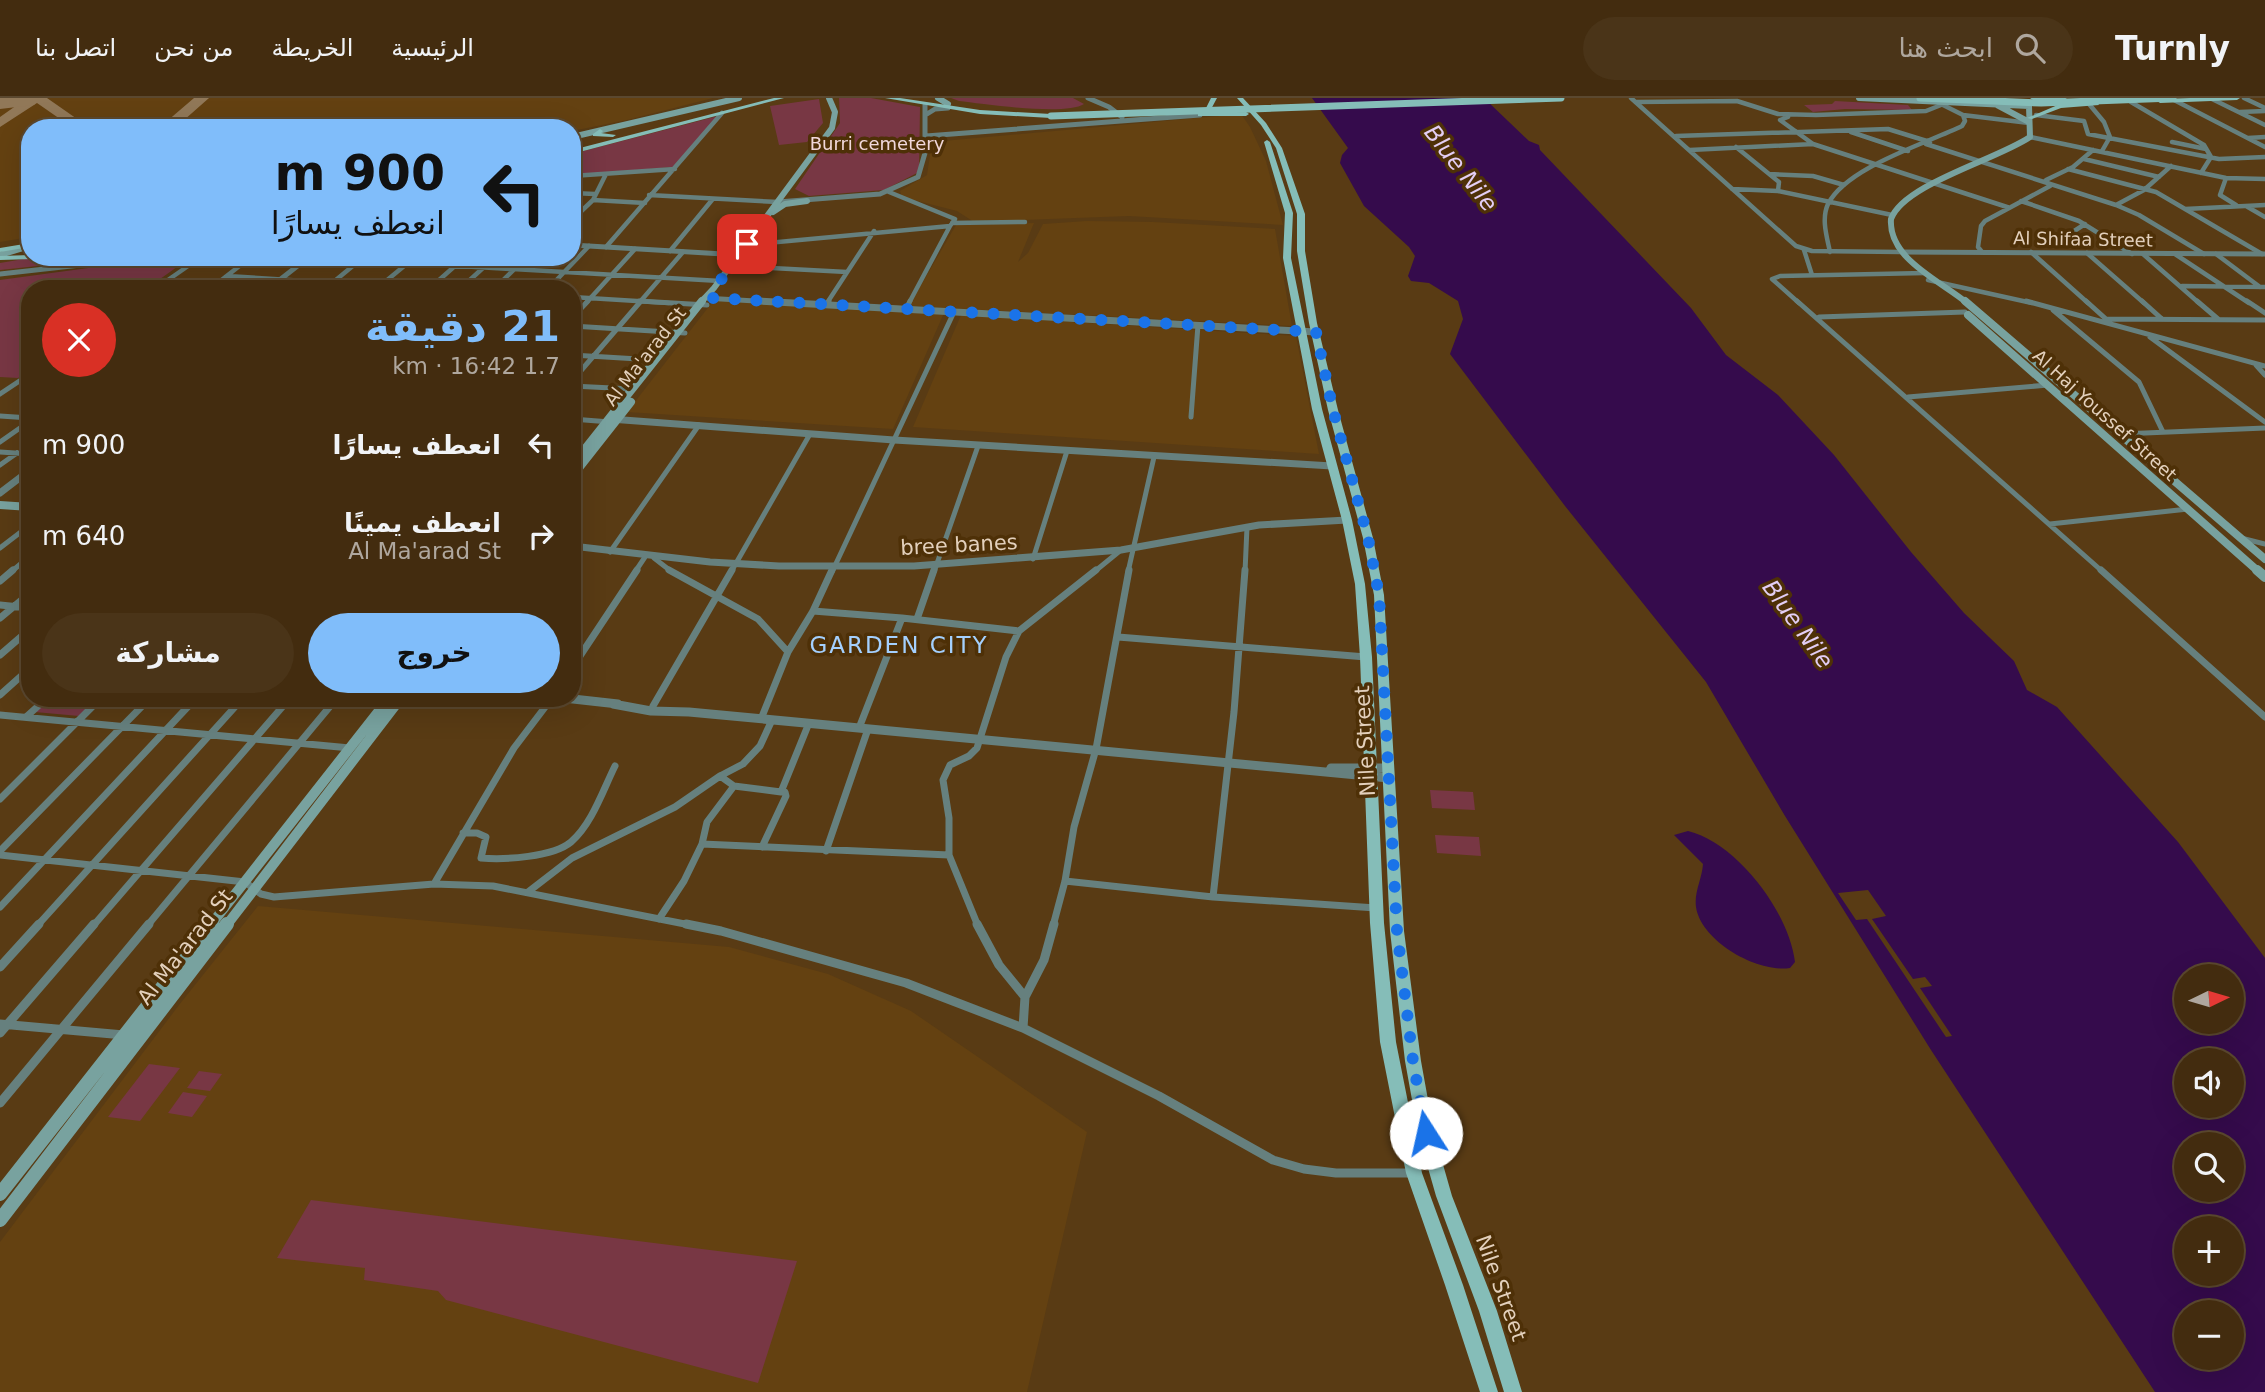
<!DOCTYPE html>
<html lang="ar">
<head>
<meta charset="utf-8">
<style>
  :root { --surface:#432c0f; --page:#4a3418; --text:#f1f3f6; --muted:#afa79e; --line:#5b482f; --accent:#80bdfa }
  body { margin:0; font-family:"DejaVu Sans",Vazirmatn,sans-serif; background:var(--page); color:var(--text); direction:rtl; height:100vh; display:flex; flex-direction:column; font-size:26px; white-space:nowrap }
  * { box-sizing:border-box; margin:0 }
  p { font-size:23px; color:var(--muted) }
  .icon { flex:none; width:38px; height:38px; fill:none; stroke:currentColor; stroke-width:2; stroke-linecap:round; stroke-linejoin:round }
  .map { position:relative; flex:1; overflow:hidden; direction:ltr }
  .sheet { position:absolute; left:21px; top:182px; width:560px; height:427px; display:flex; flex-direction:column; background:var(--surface); border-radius:28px; box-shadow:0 7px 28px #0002,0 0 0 2px var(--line); direction:rtl }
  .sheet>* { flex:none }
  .banner { position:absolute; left:21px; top:21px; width:560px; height:147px; border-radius:28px; box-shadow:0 7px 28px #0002,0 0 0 2px var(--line); direction:rtl; background:#80bdfa; color:#111; overflow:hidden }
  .needle { width:46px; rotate:85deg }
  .tools { position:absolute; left:2174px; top:866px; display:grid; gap:14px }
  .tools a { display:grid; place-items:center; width:70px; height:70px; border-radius:50%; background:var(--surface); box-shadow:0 7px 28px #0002,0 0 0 2px var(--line); font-size:35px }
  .pin { position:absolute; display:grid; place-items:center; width:60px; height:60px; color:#fff; margin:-30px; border-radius:14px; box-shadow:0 4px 10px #0006 }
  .me { position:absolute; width:77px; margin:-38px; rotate:350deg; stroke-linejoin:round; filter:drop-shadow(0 0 5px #0008) }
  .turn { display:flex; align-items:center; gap:24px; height:147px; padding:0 21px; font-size:32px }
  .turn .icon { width:91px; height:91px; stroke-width:2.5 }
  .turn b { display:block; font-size:49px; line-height:60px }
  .round { display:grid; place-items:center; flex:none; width:74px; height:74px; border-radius:37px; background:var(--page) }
  .summary { display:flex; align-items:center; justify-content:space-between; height:119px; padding:0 21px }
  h1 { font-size:42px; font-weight:800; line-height:52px; color:var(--accent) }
  .button { display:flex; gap:14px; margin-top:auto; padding:14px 21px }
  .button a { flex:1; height:80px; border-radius:42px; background:var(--accent); color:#111; font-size:28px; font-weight:800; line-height:80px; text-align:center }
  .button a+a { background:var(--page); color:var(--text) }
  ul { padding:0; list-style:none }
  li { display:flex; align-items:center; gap:21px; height:91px; padding:0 21px }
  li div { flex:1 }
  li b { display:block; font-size:26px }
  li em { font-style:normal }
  header { display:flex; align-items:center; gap:42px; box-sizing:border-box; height:98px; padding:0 35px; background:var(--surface); border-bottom:2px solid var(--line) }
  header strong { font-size:33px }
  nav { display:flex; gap:38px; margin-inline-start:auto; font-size:24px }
  .search { width:490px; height:63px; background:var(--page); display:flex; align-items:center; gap:18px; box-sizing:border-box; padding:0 24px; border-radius:38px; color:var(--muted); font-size:26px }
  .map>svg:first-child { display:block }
</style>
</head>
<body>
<header>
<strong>Turnly</strong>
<div class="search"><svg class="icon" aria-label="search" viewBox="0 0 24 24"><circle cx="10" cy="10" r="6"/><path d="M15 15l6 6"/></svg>ابحث هنا</div>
<nav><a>الرئيسية</a><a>الخريطة</a><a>من نحن</a><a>اتصل بنا</a></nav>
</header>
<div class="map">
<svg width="2265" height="1294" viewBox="0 0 2265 1294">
  <rect width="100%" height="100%" fill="#593b14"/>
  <path fill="#644111" d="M0,0H713L627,22L572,33V30H30V139L0,144Z
    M1241,16L1250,29L1266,63L1283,127L1129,118L974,124L957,113L902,99L900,93L927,77L932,44Z
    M1087,123L1153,124L1275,131L1292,228L909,208L956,127L1034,125L1018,164L1028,155L1043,126Z
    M714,202L944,215L893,331L627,314Z
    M961,217L1296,238L1319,356L913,329Z
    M258,808L729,849L828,876L911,913L1087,1034L1027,1294H0V1144L179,907Z"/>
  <path fill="#783744" d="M839,0H871L920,9L919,74L884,92L809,98L795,91L840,25Z
    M951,0H1073L1084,6C1066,18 984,6 959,3Z
    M819,1L823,25L807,44L779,47L770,8Z
    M1835,3L1908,7L1912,12L1845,11L1813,14L1804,7L1832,6Z
    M718,18L673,69L572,77V56Z
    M36,159H122L0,172V165Z
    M169,159H191L146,191H30V272L18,280L0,279V182Z
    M49,600H97L79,618L35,614Z
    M1430,692L1473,694L1475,712L1432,710Z
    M1435,737L1479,739L1481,758L1437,755Z
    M149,966L180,970L140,1023L108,1019Z
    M199,973L222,976L210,993L187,990Z
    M183,994L207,998L192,1019L168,1015Z
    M311,1102L797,1163L758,1285L446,1202L438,1193L364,1182L365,1170L277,1160Z"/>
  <path fill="#350b4c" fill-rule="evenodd" d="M1312,0H1484L1529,43L1539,47L1540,52L1691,210L1726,257L1778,297L1834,357L1911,454L1964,515L2014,563L2027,592L2057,609L2178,744L2265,860V1294H2155L1931,952L1785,718L1706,584L1565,408L1450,256L1463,221L1458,203L1429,185L1411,183L1408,178L1415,158L1409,149L1364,108L1340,65L1342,57L1348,50ZM2186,878H2231V924H2186ZM2186,962H2231V1008H2186ZM2186,1046H2231V1092H2186ZM2186,1130H2231V1176H2186ZM2186,1214H2231V1260H2186Z
    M1688,733C1737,745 1789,814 1795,864L1790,870C1757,875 1701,843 1696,809C1694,794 1702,781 1703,766L1674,737Z"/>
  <path fill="#593b14" d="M1868,792L1886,818L1872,821L1913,881L1925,879L1932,888L1920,890L1952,938L1946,939L1867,821L1856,822L1838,795Z"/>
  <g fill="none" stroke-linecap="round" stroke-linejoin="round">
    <path fill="#917858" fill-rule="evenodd" d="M27,0H47L90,30H73L37,5L0,29V19Z
      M194,0H209L175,30H159Z"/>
    <path fill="#917858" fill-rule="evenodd" d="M0,0H39L34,7L0,11Z"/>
    <path stroke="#66807e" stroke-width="4.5" d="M1631,0L1796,148L1812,153L1901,154
      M2244,0L2265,10
      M2212,1L2265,27
      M2174,2L2265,49
      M1636,4L1737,3L1778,16L1816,17L1926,13L1946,5
      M2131,4L2204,47L2211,59L2201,75
      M2089,6L2104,24L2110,39L2102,53
      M2240,14L2265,13
      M1963,17L2029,25
      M2036,17L2084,23L2088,36L2219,61L2265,59
      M1788,19L1780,22L1813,46L2007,109
      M1851,34L1908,53
      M1676,38L1888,31L1930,44
      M2030,39L2226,80L2265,81
      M2248,40L2265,39
      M2172,44L2206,51
      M1926,46L2116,107L2139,117L2204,156
      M1736,49L1779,84L1778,93L1892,117
      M1690,52L1813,46
      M2084,61L2159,79
      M2068,71L2156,94L2262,156
      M1769,76L1813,78L1844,87
      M572,78L675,71
      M2226,80L2220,97L2236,107
      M1732,91L1778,93
      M572,95L595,96
      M649,97L778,104
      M593,102L645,105
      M2021,103L2079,123L2132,156
      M2116,107L2144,92L2171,68
      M2246,108L2265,119
      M2185,111L2265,107
      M572,122L593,102L606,76
      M952,125L1025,124
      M2065,139L2085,126
      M747,147L950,128L955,121L889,94
      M606,149L722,15
      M1804,152L1812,177
      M670,153L712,102
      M1830,154C1827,139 1821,121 1828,106C1847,69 1925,46 1962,28L1965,23L1963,17L1943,7
      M1982,154L1978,149L1981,128L1985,123L2050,88L2046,82L2073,69L2093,52
      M2031,154L2088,205
      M2087,155L2144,205
      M2143,156L2199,205
      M2175,156L2249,205
      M2216,156L2260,189
      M304,159L720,183
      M732,168L847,174
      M227,178L431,191
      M1928,182L2032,205
      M380,188L415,159
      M2182,188L2265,189
      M155,191L201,159
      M210,191L251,159
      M325,191L360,162
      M429,191L465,159
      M460,191L495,159
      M494,191L527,159
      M548,191L589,148
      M572,199L669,205
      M586,205L635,151
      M639,205L683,154
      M827,205L874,133
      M909,205L950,128
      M1799,205L1772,181L1780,178L1925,175"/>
    <path stroke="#66807e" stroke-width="5" d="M639,203L707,207
      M1797,203L2103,474
      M2026,203L2265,268
      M2086,203L2106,221
      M2142,203L2162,221
      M2197,203L2218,221
      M2247,203L2265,215
      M826,207L829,203
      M906,211L910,203
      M2053,212L2139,284L2163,334
      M1819,219L1965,214
      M572,220L588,203
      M2105,221L2265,222
      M572,228L685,235
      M2150,239L2265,324
      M572,257L655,262
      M2256,267L2265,277
      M572,283L641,203
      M572,288L632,291
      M0,296L30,276
      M1908,299L2048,287
      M0,318L30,320
      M1191,319L1198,227
      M572,321L610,324
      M2121,336L2265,330
      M0,344L30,323
      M0,354L30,356
      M0,367L17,355
      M2050,426L2188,411
      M2241,440L2265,446
      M0,450L30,427
      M610,454L699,327
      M654,460L672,474
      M1033,461L1067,353
      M11,474L30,458
      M635,474L645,459
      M731,474L810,336
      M832,474L954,214
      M934,474L978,348
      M1094,474L1121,452
      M1128,474L1154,359
      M1245,474L1247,429"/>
    <path stroke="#66807e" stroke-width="7" d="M669,472L758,521L788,554
      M2101,472L2265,619
      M0,483L13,472
      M0,507L30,510
      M813,513L902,520L859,630
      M0,520L30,495
      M902,520L1019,533L1096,472
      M917,521L934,472
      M1118,539L1366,559
      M0,557L30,531
      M572,570L637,472
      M0,597L30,570
      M653,608L732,472
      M0,617L350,650
      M26,619L47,600
      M761,621L788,554L813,513L832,472
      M720,678L734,688L781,694
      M0,701L101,600
      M463,735H477L486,739L481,760C505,762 553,759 571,744C592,726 603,692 615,668
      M702,746L949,757
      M762,749L786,698L785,694H781L809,625
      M0,753L150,600
      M826,753L868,631
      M0,757L245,784L261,796L274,799L434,786L493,788L695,828
      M1065,783L1213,799L1376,810
      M434,786L514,650L552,600
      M528,794L572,760L675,709L720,678L743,666L760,648L772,622
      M1213,799L1234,614L1245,472
      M0,809L196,600
      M659,821L684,783L702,746L707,724L734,688
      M37,828L243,600
      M93,828L290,600
      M147,828L337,600
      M978,828L949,757V720L943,682L950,667L969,658L977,650L1006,559L1019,533
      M1053,828L1065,783L1074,729L1096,651L1129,472"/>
    <path stroke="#66807e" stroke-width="9" d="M686,826L721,833L906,885L1023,930L1159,998L1273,1062L1304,1071L1336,1075H1414
      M977,826L999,867L1025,899
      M0,869L39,826
      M0,926L124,937
      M1023,930L1025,899L1044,862L1054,826
      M0,935L94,826
      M0,1005L149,826"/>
    <path stroke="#66807e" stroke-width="5" d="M1088,0L1109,9L1122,19
      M927,16L935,11L948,10
      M926,38L1200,17
      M778,104L880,96L918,79L925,55V7
      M572,147L740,157
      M1901,154L2265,156
      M0,176L152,159
      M268,191L309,159
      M704,200L789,205"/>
    <path stroke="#66807e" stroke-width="7" d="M758,203L1316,234
      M610,321L894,342L1332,368
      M0,395L30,372
      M572,448L710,464L779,468H914L1121,452L1259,427L1347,422"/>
    <path stroke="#66807e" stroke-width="9" d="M564,600L618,606
      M613,606L651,613L689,614L1389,680
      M1331,670H1389"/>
    <path stroke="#78a29f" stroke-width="6" d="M938,0L948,6
      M1859,0L2029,8
      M1997,7L2029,24
      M572,39L739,0
      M773,114L785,106L807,103
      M0,157L30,148
      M700,205L714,190L832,30L835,14L829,0
      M1967,205C1941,183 1888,161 1891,121C1904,86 1996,62 2030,39L2029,8"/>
    <path stroke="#78a29f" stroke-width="8" d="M1965,203L2265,461
      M1968,217L2259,474
      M572,367L702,203
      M572,379L631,304
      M0,407L30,409"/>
    <path stroke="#78a29f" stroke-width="10" d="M2257,472L2265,479
      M210,828L389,600
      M226,828L401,600"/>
    <path stroke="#78a29f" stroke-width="14" d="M0,1096L212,826
      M0,1122L227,826"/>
    <path fill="#85bdb8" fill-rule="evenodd" d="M774,0H784L572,56V52Z
      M885,0H900L980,12L1051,16L1054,18L1051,20L980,16Z
      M1211,0H1217L1209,15L1246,14L1249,16L1246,18H1198V16L1205,12Z
      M1237,0H1243L1266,25L1282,50L1305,116V153L1317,225L1338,312L1373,440L1384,497L1404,833L1421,963L1434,1035L1452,1098L1497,1213L1522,1294H1504L1479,1213L1436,1098L1418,1035L1405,963L1390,833L1374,497L1363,440L1328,312L1309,225L1297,153V116L1276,50L1261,27Z
      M2030,0H2067L2064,2H2033Z
      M2190,0H2240L2237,2L2160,5L2157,3L2160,1Z
      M2097,4L2099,7L2061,10L2032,21L2027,20L2060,6Z
      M600,31L603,33L601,35L616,37L613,39L593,38V36Z
      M1267,42L1270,44L1293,115L1291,160L1322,311L1352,422L1365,486L1372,559L1384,825L1396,944L1422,1075L1463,1187L1498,1294H1480L1445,1187L1406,1075L1380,944L1370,825L1360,559L1355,486L1342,422L1312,311L1283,160L1285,115L1264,44Z
      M30,145V149L0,154V150Z
      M30,157V159H34L33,161L0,162V158Z"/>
    <path stroke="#85bdb8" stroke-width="7" d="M1920,0L2041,5L2173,0
      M1051,18L1561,0"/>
  </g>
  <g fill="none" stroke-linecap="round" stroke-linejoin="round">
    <path stroke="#1a73e8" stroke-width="12" stroke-dasharray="0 21.6" d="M747,146L715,190L713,200L1316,234L1333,312L1368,440L1379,497L1397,833L1413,963L1426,1035"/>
  </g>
  <g text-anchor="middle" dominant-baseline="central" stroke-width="7" stroke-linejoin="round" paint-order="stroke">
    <g font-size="18" fill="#f1d8db" stroke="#4e3007">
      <text x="877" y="45">Burri cemetery</text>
    </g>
    <g font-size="18" fill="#e3d0bc" stroke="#4e3007">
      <text transform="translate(2083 141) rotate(1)">Al Shifaa Street</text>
      <text transform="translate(645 258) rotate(-52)">Al Ma'arad St</text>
      <text transform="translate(2105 317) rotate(42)">Al Haj Youssef Street</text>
    </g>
    <g font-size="21" fill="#e3d0bc" stroke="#4e3007">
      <text transform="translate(959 447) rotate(-3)">bree banes</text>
      <text transform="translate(1365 643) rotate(-93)">Nile Street</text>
      <text transform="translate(185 849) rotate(-52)">Al Ma'arad St</text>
      <text transform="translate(1501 1190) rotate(70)">Nile Street</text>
    </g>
    <g font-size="23" font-style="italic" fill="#e3cef5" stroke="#4e3007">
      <text transform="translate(1461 70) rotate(52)">Blue Nile</text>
      <text transform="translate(1798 526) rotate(54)">Blue Nile</text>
    </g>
    <g font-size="23" letter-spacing="2" fill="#a4d0fe" stroke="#4e3007">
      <text x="899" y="547">GARDEN CITY</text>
    </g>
  </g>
</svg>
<div class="tools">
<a><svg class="needle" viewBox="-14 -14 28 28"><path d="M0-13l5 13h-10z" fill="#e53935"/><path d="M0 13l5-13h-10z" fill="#afa79e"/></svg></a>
<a><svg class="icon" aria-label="sound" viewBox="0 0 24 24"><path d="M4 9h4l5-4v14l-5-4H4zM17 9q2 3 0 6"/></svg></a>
<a><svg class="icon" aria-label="search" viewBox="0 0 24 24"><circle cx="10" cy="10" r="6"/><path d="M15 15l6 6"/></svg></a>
<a>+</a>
<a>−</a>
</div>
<div class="pin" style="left:747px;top:146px;background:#d93025"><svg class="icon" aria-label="arrive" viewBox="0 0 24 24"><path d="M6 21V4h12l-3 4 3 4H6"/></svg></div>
<svg class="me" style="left:1426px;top:1035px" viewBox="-20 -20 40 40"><circle r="19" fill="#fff"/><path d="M0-13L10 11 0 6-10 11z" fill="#1a73e8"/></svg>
<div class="banner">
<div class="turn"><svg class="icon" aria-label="left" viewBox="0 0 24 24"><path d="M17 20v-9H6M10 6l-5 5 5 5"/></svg><div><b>900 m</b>انعطف يسارًا</div></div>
</div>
<section class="sheet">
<div class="summary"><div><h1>21 دقيقة</h1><p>1.7 km · 16:42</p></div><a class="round" style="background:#d93025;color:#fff"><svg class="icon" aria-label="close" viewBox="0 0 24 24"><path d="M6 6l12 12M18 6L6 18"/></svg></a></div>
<ul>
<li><svg class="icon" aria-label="left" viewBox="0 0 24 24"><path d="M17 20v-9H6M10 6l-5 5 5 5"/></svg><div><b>انعطف يسارًا</b></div><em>900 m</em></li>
<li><svg class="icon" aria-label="right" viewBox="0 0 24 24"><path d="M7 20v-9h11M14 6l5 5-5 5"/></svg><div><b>انعطف يمينًا</b><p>Al Ma'arad St</p></div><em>640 m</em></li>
</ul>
<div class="button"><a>خروج</a><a>مشاركة</a></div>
</section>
</div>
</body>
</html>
